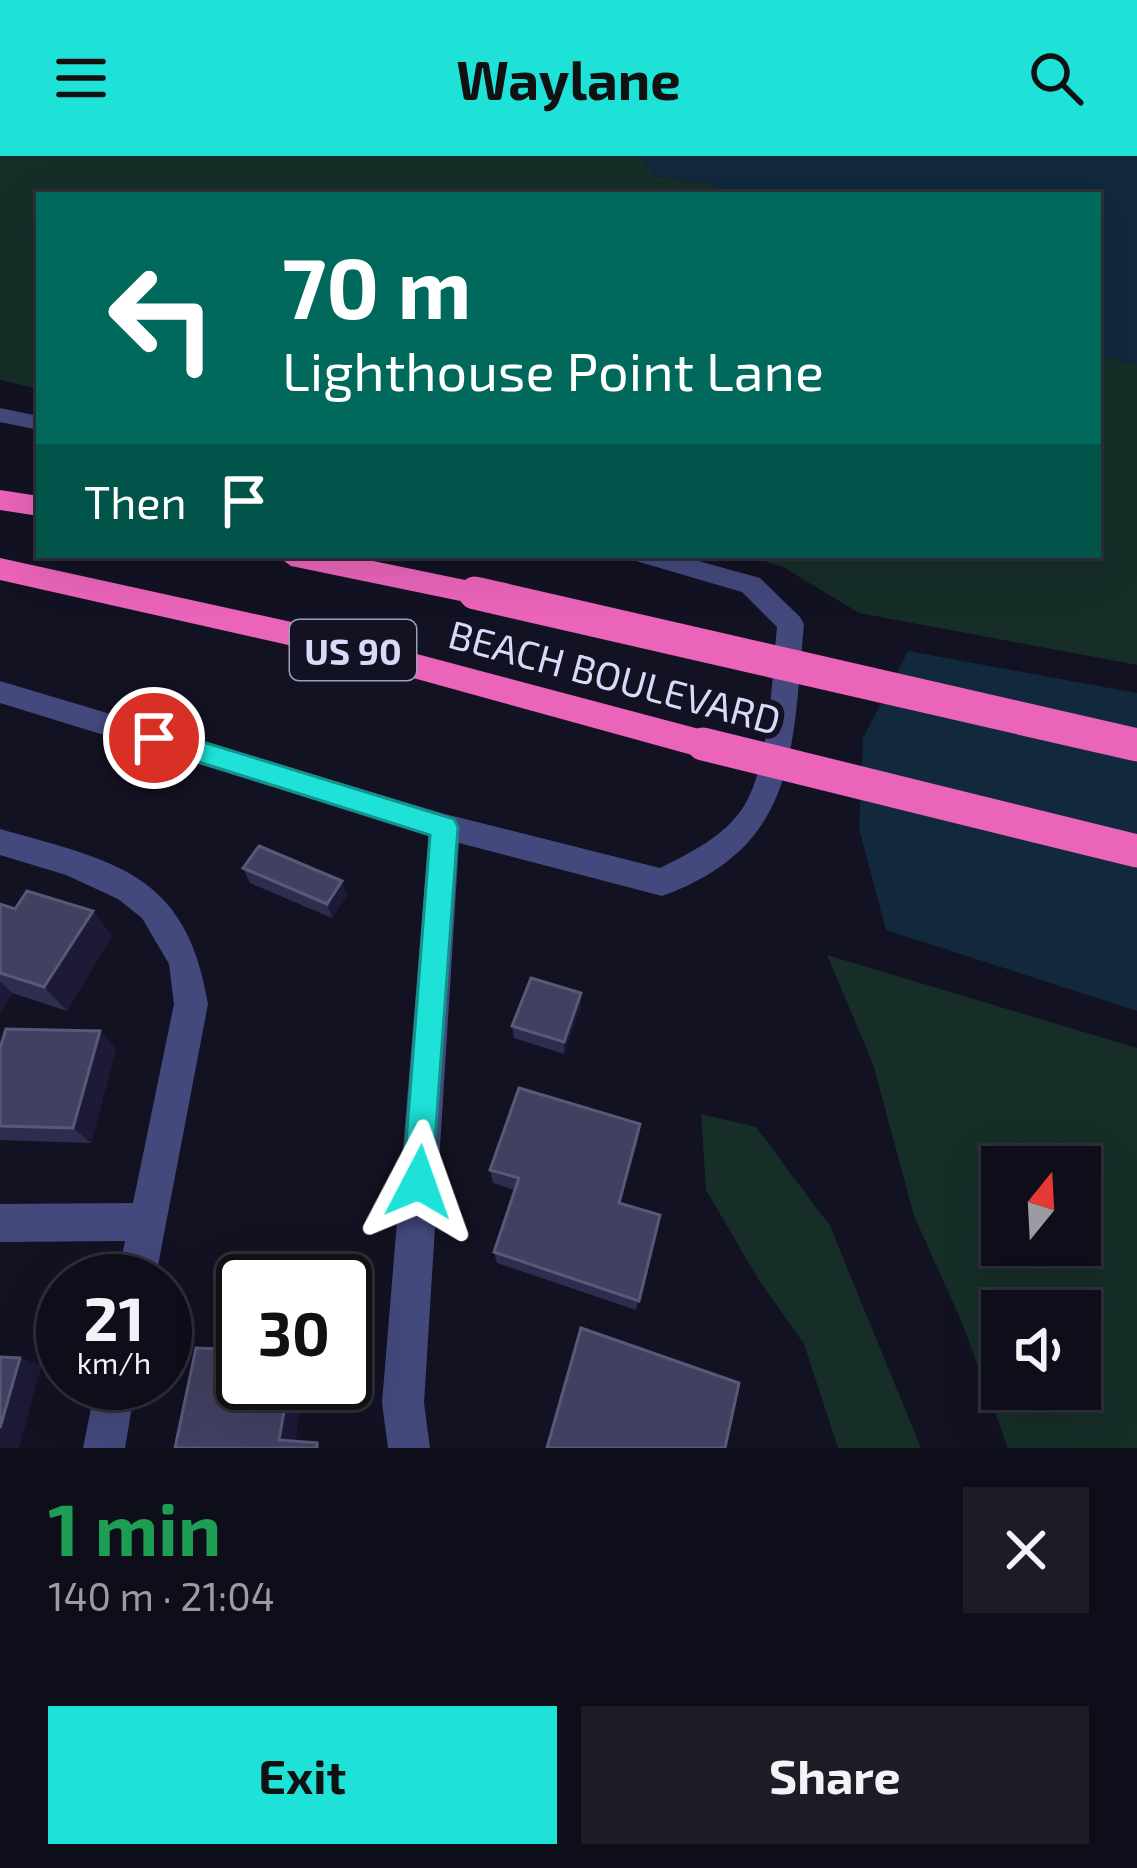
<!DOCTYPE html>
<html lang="en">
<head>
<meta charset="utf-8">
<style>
  :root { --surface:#0e0e1a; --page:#1c1c27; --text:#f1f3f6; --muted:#9b9ca2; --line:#2e2e39; --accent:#1ee1d7 }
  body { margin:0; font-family:"Exo 2",sans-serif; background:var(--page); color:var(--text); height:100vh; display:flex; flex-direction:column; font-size:45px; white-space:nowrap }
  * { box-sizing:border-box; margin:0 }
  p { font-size:39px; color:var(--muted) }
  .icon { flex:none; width:66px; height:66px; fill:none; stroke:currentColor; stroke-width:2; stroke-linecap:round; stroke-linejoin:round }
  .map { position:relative; height:1292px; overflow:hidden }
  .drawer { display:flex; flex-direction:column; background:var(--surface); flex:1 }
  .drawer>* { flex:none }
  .banner { position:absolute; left:36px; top:36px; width:1065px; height:366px; border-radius:0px; box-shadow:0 12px 48px #0002,0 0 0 3px var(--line); background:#00695c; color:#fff; overflow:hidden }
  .needle { width:78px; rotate:18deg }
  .controls { position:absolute; left:981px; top:990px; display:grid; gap:24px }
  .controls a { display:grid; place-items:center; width:120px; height:120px; border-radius:0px; background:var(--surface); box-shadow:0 12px 48px #0002,0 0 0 3px var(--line); font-size:60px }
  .speed { position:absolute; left:36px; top:1098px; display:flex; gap:24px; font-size:60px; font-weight:700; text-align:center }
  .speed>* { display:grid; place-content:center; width:156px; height:156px; border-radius:50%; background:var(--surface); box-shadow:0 12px 48px #0002,0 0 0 3px var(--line); line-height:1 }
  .speed small { font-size:30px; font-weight:400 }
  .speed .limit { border:6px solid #111; border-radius:18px; background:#fff; color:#111 }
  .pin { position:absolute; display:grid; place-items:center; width:102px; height:102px; color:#fff; margin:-51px; border:6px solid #fff; border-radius:50%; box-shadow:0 3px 12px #0007 }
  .me { position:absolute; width:132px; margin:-66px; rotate:4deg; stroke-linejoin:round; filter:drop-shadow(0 0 9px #0008) }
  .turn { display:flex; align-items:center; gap:42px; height:252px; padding:0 48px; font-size:54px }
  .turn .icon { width:156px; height:156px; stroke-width:2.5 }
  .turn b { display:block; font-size:84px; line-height:102px }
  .then { display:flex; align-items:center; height:114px; padding:0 48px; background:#0003; gap:24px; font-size:45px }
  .round { display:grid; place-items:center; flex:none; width:126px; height:126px; border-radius:0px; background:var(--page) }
  .summary { display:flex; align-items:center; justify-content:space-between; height:204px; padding:0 48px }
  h1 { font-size:72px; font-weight:700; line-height:90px; color:#1e9e55 }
  .primary-button { display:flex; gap:24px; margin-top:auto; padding:24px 48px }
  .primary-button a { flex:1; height:138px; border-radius:0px; background:var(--accent); color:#111; font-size:48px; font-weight:700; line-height:138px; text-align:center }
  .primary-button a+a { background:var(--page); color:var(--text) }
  header { display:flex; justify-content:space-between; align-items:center; height:156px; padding:0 48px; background:var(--accent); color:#111; font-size:54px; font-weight:700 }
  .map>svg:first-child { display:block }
</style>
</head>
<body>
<header><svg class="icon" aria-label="menu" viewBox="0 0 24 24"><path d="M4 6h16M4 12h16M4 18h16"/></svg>Waylane<svg class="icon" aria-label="search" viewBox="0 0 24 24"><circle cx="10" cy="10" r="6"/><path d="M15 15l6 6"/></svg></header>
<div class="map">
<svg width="1137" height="1292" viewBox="0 0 1137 1292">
  <rect width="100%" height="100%" fill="#121223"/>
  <path fill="#162d28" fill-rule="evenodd" d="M0,0H640L656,20L715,28L724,39H39V233L0,224Z
    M1098,198L1137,209V509L859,457L783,411L746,399H1098Z
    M827,799L1137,892V1292H1008L961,1164L914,1060L873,908ZM1080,1011V1089H1002V1011ZM1080,1155V1233H1002V1155Z
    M701,958L756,971L830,1070L921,1292H838L804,1188L760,1126L706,1034Z"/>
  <path fill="#11283d" d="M640,0H1137V209L1098,198V39H724L715,28L656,20Z
    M908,495L1137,537V855L886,774L859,673L863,582Z"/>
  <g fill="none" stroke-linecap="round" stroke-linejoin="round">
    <path fill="#43497c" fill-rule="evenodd" d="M0,252L39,260V274L0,266Z
      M632,399H677L760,422L800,461L804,468C792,593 799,690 662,740L459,687L424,1247L430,1292H388L382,1247L429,679L0,547V525L445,658L660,712C690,697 723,681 742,653C770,612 772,520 777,471L742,436L636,405Z
      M0,673C113,705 187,716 208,848L155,1125H117L125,1085L0,1086V1048L133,1047L174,848L169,808L142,762L118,743L66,719L0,699Z
      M96,1227H136L125,1292H83Z"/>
    <path fill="#ea64b9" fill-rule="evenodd" d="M0,334L39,340V360L0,354Z
      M276,399H344L475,426L491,437L475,448L291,410Z
      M0,402L319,472L703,574L715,578L720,588L715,598L703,602L319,496L0,424Z"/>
    <path stroke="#ea64b9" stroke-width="33" d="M475,437L1137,589
      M703,588L1137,695"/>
  </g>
  <path fill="#2f2d4f" d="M243,712L347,739L332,762L250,727Z
    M0,748L112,780L67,855L12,837L0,857Z
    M581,837V849L564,898L514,882L512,870Z
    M0,892H116L91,987L0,984Z
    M638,983L620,1047L660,1059L636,1154L497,1107L494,1096L515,1034L493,1027L490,1014Z"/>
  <path fill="#1c1a36" d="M342,725L347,739L332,762L327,748Z
    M93,755L112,780L67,855L44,831Z
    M0,825L12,837L0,857Z
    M581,837V849L564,898V886Z
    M100,875L116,892L91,987L73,972Z
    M20,1202L42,1209L19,1292H0V1272Z
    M289,1227H304L295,1289L279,1284Z"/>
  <path fill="#414061" stroke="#595879" stroke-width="3" d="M259,690L342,725L327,748L243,712Z
    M27,735L93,755L44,831L0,817V748L15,753Z
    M531,822L581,837L564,886L512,870Z
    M6,873L100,875L73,972L0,970V892Z
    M519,932L640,968L619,1047L660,1059L639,1145L494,1096L519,1022L490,1014Z
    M581,1172L739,1227L725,1292H547Z
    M196,1192L243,1194V1227H289L279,1284L317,1287V1292H175Z
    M0,1201L20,1202L0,1272Z"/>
  <path fill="#1ee1d7" stroke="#14928c" stroke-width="3" d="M154,571L454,663L458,671L431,1038L419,1043L407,1038L403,1026L430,679L145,589L141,582Z"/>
  <g text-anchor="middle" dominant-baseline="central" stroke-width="12" stroke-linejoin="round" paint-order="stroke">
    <rect fill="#121223" stroke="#9d9eba" stroke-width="3" x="290" y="464" width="126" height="60" rx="9"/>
    <g font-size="36" font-weight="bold" fill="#d9dafa">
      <text x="353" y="494">US 90</text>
    </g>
    <g font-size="39" fill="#d9dafa" stroke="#121223">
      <text transform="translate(615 520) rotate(15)">BEACH BOULEVARD</text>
    </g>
  </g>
</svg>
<div class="controls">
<a><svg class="needle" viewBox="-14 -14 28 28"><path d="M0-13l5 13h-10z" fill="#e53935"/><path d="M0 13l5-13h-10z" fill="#9b9ca2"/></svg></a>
<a><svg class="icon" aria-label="sound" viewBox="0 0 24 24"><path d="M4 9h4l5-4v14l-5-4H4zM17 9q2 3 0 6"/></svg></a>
</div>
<div class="speed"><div>21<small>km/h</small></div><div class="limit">30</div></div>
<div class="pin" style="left:154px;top:582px;background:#d93025"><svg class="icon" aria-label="arrive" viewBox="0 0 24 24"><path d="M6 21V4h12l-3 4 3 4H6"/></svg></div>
<svg class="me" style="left:419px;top:1026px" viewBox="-20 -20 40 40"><path d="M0-17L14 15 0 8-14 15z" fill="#1ee1d7" stroke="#fff" stroke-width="4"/></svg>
<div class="banner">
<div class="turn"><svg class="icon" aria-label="left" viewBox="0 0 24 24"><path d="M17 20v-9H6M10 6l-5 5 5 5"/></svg><div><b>70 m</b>Lighthouse Point Lane</div></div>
<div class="then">Then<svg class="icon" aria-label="arrive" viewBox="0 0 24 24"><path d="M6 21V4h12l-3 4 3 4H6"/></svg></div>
</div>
</div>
<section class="drawer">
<div class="summary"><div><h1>1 min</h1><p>140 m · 21:04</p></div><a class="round"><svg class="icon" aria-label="close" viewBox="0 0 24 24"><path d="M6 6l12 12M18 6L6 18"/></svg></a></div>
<div class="primary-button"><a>Exit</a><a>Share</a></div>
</section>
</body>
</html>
